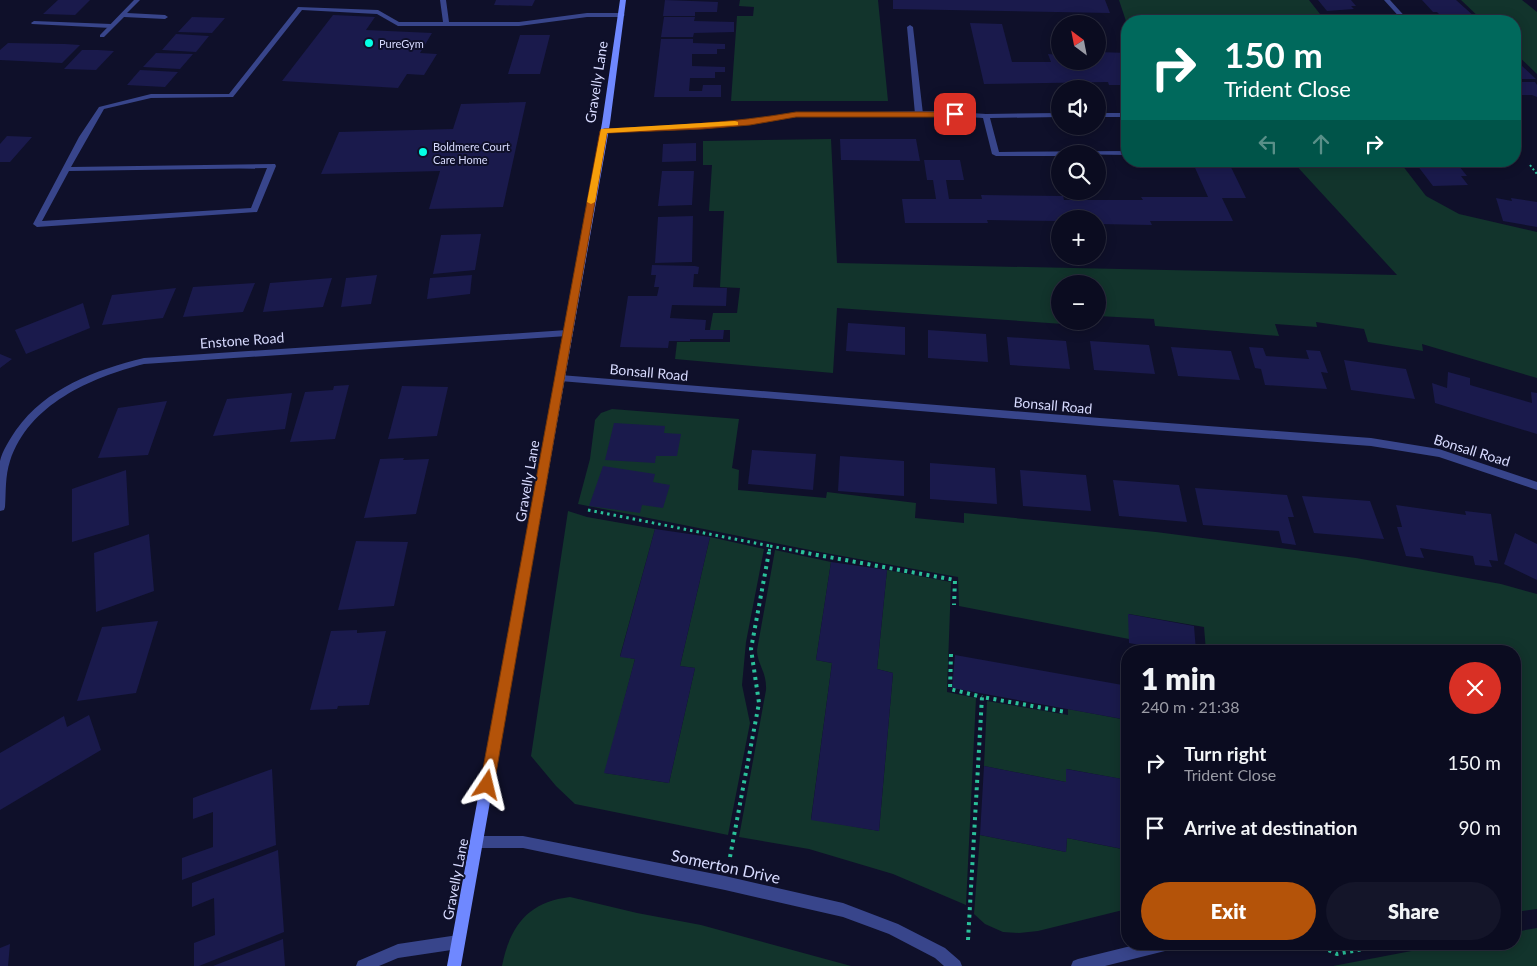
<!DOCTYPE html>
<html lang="en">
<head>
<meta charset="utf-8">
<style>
  :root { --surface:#0b0c20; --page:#141529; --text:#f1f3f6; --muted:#9a9ba5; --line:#2b2c3e; --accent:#b45309 }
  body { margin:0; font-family:Lato,sans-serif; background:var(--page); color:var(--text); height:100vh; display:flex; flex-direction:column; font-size:19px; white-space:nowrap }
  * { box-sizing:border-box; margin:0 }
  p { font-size:16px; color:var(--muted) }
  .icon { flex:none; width:28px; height:28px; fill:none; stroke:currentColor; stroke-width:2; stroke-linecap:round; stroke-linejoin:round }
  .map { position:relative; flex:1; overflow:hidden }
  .panel { position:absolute; left:1121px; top:645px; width:400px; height:305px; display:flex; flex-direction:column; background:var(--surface); border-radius:20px; box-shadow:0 2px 12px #0003,0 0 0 1px var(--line) }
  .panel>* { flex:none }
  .hud { position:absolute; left:1121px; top:15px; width:400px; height:152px; border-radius:20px; box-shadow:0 2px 12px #0003,0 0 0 1px var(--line); background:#00695c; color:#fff; overflow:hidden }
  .needle { width:32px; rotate:328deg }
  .controls { position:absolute; left:1051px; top:15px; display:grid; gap:10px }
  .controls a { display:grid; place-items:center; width:55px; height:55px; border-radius:50%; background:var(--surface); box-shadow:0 2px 12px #0003,0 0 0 1px var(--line); font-size:25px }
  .pin { position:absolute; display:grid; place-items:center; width:42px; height:42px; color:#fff; margin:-21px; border-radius:10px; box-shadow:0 2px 8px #0006 }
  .me { position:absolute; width:55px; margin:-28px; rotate:10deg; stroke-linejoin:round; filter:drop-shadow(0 0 4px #0008) }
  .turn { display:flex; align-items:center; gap:18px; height:105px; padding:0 20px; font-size:22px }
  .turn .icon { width:65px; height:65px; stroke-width:2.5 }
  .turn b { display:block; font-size:35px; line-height:42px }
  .lanes { display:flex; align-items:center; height:48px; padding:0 20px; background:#0003; justify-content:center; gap:25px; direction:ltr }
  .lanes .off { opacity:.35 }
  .round { display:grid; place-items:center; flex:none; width:52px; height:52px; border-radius:26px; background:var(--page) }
  .head { display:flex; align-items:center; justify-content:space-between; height:85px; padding:0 20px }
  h1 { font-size:30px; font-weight:800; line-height:38px }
  .primary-button { display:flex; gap:10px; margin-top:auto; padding:10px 20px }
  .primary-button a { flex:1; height:58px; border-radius:30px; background:var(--accent); color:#fff; font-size:20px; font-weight:800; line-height:58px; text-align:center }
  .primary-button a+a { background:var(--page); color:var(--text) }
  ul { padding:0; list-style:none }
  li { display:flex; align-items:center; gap:15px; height:65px; padding:0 20px }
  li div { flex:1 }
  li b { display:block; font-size:19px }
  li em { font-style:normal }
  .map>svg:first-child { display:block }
</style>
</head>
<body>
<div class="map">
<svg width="1537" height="966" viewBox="0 0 1537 966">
  <rect width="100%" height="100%" fill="#0f102a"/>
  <path fill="#12342c" d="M740,0H878L888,101H731L737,16H753L754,7L739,6Z
    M1119,0H1309L1320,14H1308L1313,21H1128L1127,24Z
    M1461,0H1522L1537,12V74L1515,53V21H1483Z
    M831,139L837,263L1397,275L1292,161H1399L1426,196L1459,214L1537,232V378L1422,344L1423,351L1368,342L1364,329L1316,322L1317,327L1275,324L1279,336L1155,326L1154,319L1098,316V284H1060V321H1077L1078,325L837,308L833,373L675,359L677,342H730V330H710L713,313H737L740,288L720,287L724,211H709L712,165H703V141Z
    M612,409L739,419L732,468L739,470L738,490L826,498L827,492L916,503L915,518L964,523V513L1156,532L1356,558L1501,584L1537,594V909L1515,912V651H1206L1204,627L1129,614V639L959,606L958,577L820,552L578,504L590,459L595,420L601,413Z
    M568,511L587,517L655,529L620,656L635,659L605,773L669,783L695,668L680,666L710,537L764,549L746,642L742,685L750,723L728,835L575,804L556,786L531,756Z
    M775,550L831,562L816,660L832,663L811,819L879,831L893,673L877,669L887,570L951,582L947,692L976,698L966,905L893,874L809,849L739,837L766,690C767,672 757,664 757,650Z
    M987,701L1068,715V709L1127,720V780L1067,769L1066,782L984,766Z
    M980,835L1066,852L1067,838L1127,850V909L1038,931L1019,933L1003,932L985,924L974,914Z
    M570,897L637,913L701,925L851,966H502C510,926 528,902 570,897Z
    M1537,928V966H1333L1448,944H1515V932Z"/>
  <path fill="#1a1a4c" d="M58,0H90L75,15L43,14Z
    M496,0H535L532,6L494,5Z
    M665,0L718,2L717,12H695V16H663Z
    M893,0H1105L1110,13L893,9Z
    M1318,0H1351L1356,6H1351L1354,9L1327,11Z
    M1422,0H1456L1475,17L1441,16L1437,12H1433Z
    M333,15L375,17L366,30L432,33L420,53L437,54L424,75L407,74L398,88L282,81Z
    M1330,15L1360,17L1364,21H1334Z
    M192,17L225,18L212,33L178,32Z
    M664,17H695L694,21L734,22V32L694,33L693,37H661Z
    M970,23L1002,24L1012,62H1051L1048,54L1060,55V61H1098V52L1128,53V85H1109L1108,82L984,84Z
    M176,34L209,36L196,52L162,50Z
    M520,35H550L540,74H508Z
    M661,39H693V43L725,44V49H717V54H692V66L725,67V72H715V78H690L689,91H702L703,85H721V97H654Z
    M8,43L65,44L80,45L62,63L0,60V50Z
    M82,50H98L114,51L96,70L64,69Z
    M156,53L193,54L180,69L143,67Z
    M1515,58L1521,65L1536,79H1518L1515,77Z
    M140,70L178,72L165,87L127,85Z
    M1515,82H1535L1537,85V97L1532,95H1515Z
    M526,102L503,207L429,209L440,171L321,174L339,132L453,129L461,104Z
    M7,136L32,137L10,162H0V144Z
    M840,139H916L920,161L841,160Z
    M696,143V161L662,162L663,144Z
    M924,160H960L964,180H946L949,199H982L981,195L1063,196L1064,200H1143L1141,197H1208L1192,161H1228L1246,198H1222L1233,221H1150L1152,225L1098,224V219H1060V221L987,220L988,223H905L902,199H936L933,180H927Z
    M1414,161H1455L1467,176H1461L1468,185L1433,186Z
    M662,171H694L692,205L658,206Z
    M1496,198L1512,201L1511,198L1537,202V227L1503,221Z
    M693,216L692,262L655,263L658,217Z
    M481,234L475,270L433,274L441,235Z
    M652,265L695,266L699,267L698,274H694L693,287L727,288L726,306L672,305L670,318L706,320L705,330H724L723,339H690V341H669L668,348L620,347L628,296H657L659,287H654L656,275H651Z
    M377,275L371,304L341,307L346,278Z
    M472,275L470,294L427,299L430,278Z
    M332,278L323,307L263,312L270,283Z
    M255,283L243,312L183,317L193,287Z
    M176,288L163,318L102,325L112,295Z
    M83,303L90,328L26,354L15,330Z
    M848,323L905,327V355L846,351Z
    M928,330L986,334L988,362L928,358Z
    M1007,337L1066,341L1070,369L1010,365Z
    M1090,341L1149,345L1155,374L1094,370Z
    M1171,347L1231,351L1240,380L1178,376Z
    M1249,347L1263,348L1266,356L1309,359L1306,350L1320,351L1328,373L1321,372L1327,389L1265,385L1261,369L1255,368Z
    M0,354L12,359L0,368Z
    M1344,360L1406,369L1415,399L1351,390Z
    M1448,372L1470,378V385L1532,403L1531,392L1537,393V434L1435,403L1432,383L1447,388Z
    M349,385L335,439L290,442L305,392L333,390L334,386Z
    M402,386L448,387L437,436L388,439Z
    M292,393L285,429L213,436L227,399Z
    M167,401L148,455L98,458L118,408Z
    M614,423L665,426L664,433L681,434L677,456H656L655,463L605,460Z
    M752,450L816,454L813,490L748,484Z
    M840,456L904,461V496L838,491Z
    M404,458L403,460L429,459L416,514L364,518L380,459Z
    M930,463L995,468L997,504L930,499Z
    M603,466L655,474L653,482L670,485L663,508L642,505L640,513L589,506Z
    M126,470L129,525L72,542V489Z
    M1020,470L1086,475L1091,511L1023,506Z
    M1113,480L1179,485L1187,522L1119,516Z
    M1195,488L1287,495L1294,517H1288L1296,545L1282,543L1279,531L1203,525Z
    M1302,496L1370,501L1384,539L1314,533Z
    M1396,505L1466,515L1465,511L1491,514L1498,561L1489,560L1492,567L1475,565L1473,556L1420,548L1424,558L1406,556L1397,527H1402Z
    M655,529L710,537L680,666L695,668L669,783L604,773L635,659L620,657Z
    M1515,533L1537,544V580L1504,564Z
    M149,534L154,591L96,612L94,553Z
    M356,541L408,542L394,606L338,610Z
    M831,562L887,570L877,669L893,673L879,831L811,820L832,663L816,660Z
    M1128,614L1194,626L1196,651H1172L1129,643Z
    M158,621L136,693L77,701L102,627Z
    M357,630V633L386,631L369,705L338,706L337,709L310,710L331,631Z
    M955,655L1128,686V720L952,688Z
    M89,715L101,750L0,810V753L64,716L67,727Z
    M984,766L1066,782V769L1128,780V850L1067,838L1066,852L980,835Z
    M272,769L276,845L182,880V858L213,847V812L193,819V798Z
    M278,850L284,932L199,966H194V943L215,935L214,898L192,907V883Z
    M283,939L285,966H213Z
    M10,944L8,966H0V948Z"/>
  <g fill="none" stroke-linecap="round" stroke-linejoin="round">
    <path stroke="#2ac09a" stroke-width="2" stroke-dasharray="2 2.5" stroke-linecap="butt" d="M1530,165L1537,174"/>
    <path stroke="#2ac09a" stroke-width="3" stroke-dasharray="2.5 4" stroke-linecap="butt" d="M588,510L770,546L769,553
      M770,546L808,553"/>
    <path stroke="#2ac09a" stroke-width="4" stroke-dasharray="3 4.5" stroke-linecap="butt" d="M801,552L955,580L954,605
      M951,654L950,689L982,697
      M730,857L759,703L751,649L769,552
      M968,940L982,697L1066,712
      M1315,944L1337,954L1389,944"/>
    <path fill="#38458b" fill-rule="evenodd" d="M440,0H446L449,22H519L587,13H622L625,15L622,17H587L519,26H398L377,14L302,10L233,97L151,98L104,109L71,167L275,164L276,166L257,212L37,227L33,224L79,137L99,107L151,94H229L298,7L378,10L399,22H443ZM267,168L251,208L42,221L69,171Z
      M34,21L111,24L114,26L111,28L32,24L31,23Z
      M910,25L913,27L923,114L919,116L915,114L907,27Z"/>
    <path fill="#38458b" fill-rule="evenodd" d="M134,0H140L127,13L165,15L168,17L165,19L124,17L104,37H100V35Z
      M1384,0H1390L1409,21H1403Z
      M940,111L986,114L1060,113V117L990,118L999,152L1128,151V155L1060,154V156H996L992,154L983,118L940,115L796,117L702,129L604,133L600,131L604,129L702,125L796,113Z
      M1098,113H1128V117H1098Z
      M1515,144L1519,145V149H1515Z
      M567,330L571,333L567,336L144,364C90,378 29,404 10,461C5,476 6,492 5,507L4,510L0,511C0,498 0,474 0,461C2,451 10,439 16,430C46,388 95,370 144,358Z
      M560,375L1100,418L1371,438L1439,449L1537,482V490L1439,457L1371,446L1100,426L560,381L555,378Z
      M477,836H523L725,876L843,903L898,924L945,948L960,961L962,966H944L935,958L889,934L843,917L725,890L523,848H477L472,847L471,842L472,837Z
      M458,935L463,937L465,942L463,947L458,949L398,958L379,966H356L358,961L398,944Z
      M1139,944H1172L1170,949L1165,951L1105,966H1071L1073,961L1078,959Z"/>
    <path fill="#6f88ff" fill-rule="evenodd" d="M620,0H626L610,123L461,966H447L602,123Z"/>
  </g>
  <path fill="#b45309" stroke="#753606" d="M796,112H955L959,114L955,117H796L750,125L702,129L607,133L494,785L492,790L487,792L482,790L480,785L600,131L604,129C669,126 732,123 796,112Z"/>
  <path fill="#f59e0b" d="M735,121L738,122V125L607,133L595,202L591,204L587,202L601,129Z"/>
  <g fill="#04ffe6" stroke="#0f102a" stroke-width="2">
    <circle cx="369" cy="43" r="5"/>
    <circle cx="423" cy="152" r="5"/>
  </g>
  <g text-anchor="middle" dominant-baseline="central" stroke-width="4" stroke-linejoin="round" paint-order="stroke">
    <g font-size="11" fill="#d8dbff" stroke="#0f102a" text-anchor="start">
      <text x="379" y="43">PureGym</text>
      <text x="433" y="146">Boldmere Court<tspan x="433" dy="13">Care Home</tspan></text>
    </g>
    <g font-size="14" fill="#d8dbff" stroke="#0f102a">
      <text transform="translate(596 82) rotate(-81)">Gravelly Lane</text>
      <text transform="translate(242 340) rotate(-4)">Enstone Road</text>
      <text transform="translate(649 372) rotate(5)">Bonsall Road</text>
      <text transform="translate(1053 405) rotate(5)">Bonsall Road</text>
      <text transform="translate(1472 450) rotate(17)">Bonsall Road</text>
      <text transform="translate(527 481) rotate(-80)">Gravelly Lane</text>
      <text transform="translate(455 879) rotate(-79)">Gravelly Lane</text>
    </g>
    <g font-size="16" fill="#d8dbff" stroke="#0f102a">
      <text transform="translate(726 866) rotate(12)">Somerton Drive</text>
    </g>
  </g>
</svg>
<div class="controls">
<a><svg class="needle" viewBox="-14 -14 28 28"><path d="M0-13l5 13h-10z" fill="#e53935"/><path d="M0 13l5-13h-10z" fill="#9a9ba5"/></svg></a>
<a><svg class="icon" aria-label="sound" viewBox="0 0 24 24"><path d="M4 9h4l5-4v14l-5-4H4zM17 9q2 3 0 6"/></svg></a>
<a><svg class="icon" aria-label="search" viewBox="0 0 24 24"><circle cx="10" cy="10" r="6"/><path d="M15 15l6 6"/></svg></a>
<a>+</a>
<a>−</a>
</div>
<div class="pin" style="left:955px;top:114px;background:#d93025"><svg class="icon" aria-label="arrive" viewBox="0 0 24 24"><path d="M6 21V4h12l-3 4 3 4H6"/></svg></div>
<svg class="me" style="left:487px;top:785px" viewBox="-20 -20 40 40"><path d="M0-17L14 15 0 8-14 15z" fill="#b45309" stroke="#fff" stroke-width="4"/></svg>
<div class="hud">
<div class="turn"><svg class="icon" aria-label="right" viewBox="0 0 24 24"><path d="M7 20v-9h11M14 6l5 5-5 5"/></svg><div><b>150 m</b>Trident Close</div></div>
<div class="lanes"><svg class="icon off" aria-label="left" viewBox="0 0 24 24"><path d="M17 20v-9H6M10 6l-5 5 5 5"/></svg><svg class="icon off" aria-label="ahead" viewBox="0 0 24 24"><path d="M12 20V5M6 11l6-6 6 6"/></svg><svg class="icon" aria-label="right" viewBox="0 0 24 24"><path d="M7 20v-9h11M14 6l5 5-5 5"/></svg></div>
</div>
<section class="panel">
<div class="head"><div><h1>1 min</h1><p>240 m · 21:38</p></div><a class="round" style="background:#d93025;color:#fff"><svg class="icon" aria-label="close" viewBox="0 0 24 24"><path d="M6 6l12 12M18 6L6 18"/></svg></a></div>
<ul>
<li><svg class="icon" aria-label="right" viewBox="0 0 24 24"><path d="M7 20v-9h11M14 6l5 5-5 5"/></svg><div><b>Turn right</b><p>Trident Close</p></div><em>150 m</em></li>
<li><svg class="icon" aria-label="arrive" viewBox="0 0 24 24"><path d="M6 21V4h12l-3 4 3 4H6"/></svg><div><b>Arrive at destination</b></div><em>90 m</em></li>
</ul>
<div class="primary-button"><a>Exit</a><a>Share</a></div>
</section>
</div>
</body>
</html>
